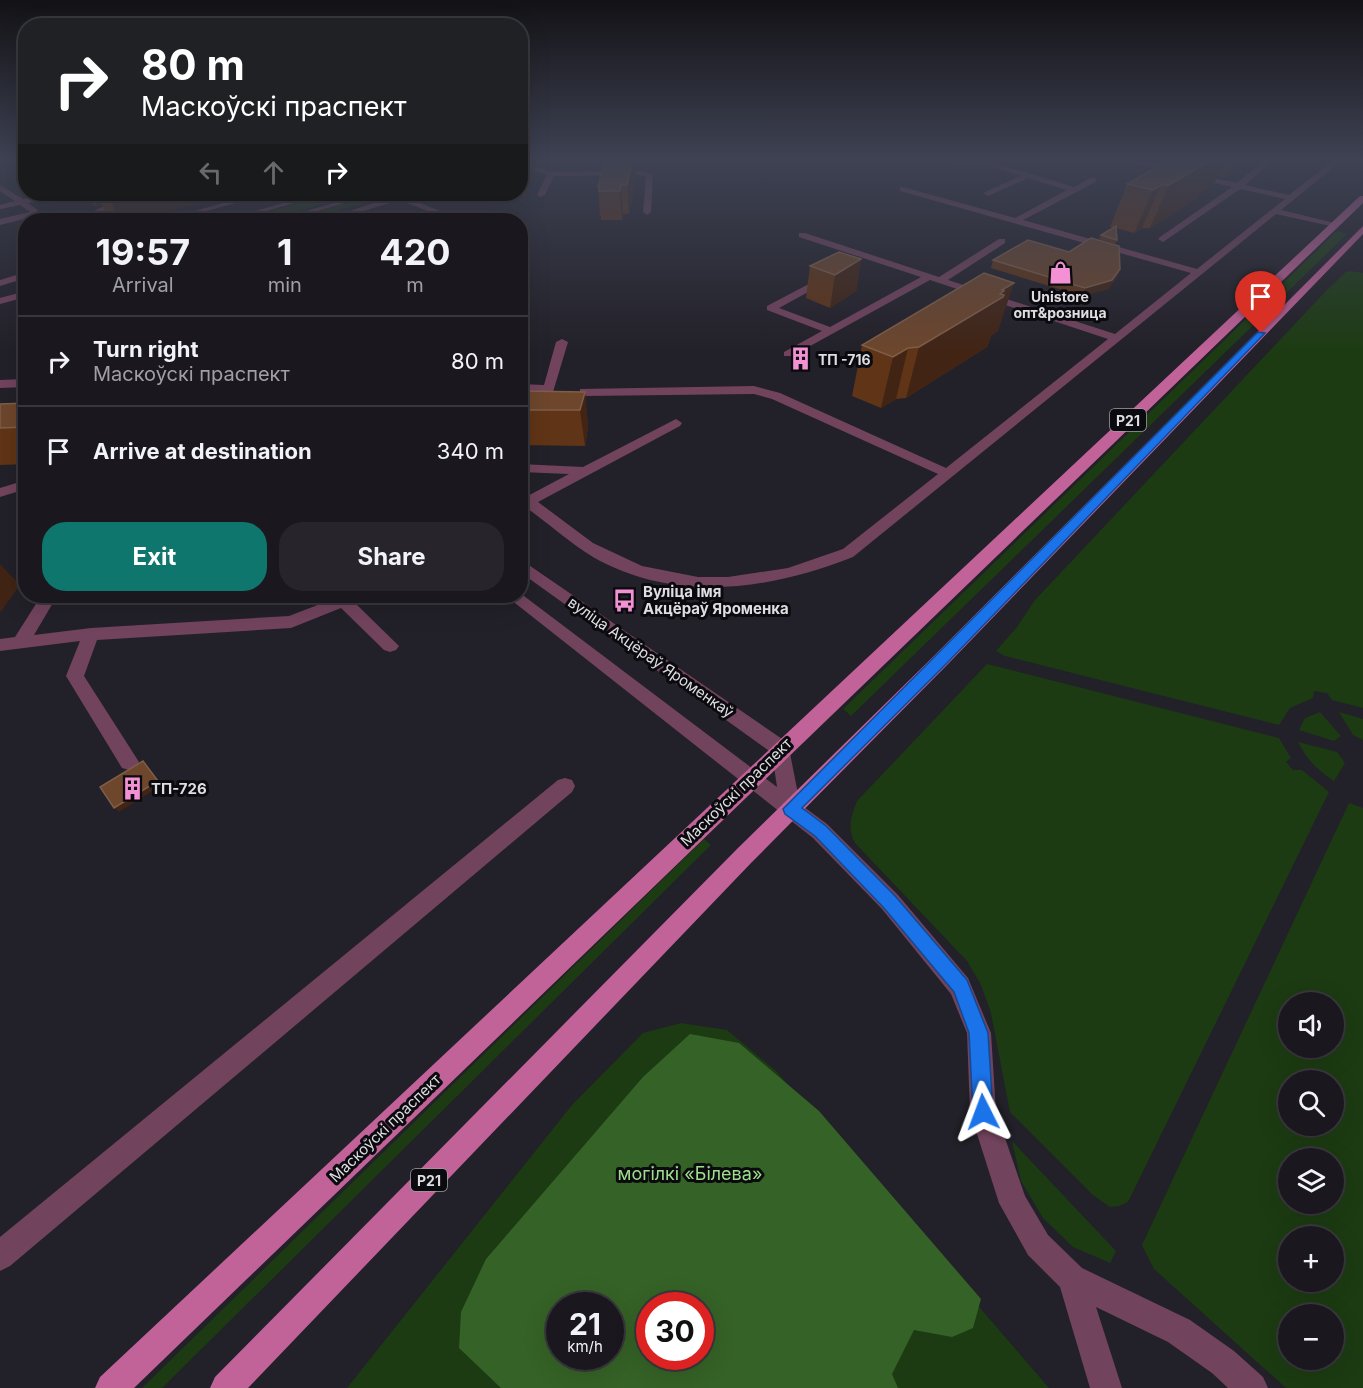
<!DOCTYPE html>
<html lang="en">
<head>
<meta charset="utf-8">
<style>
  :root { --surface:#1a181e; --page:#27252b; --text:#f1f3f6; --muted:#9fa0a4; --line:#38373c; --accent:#0f766e }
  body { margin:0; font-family:Inter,sans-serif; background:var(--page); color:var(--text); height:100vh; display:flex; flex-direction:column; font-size:22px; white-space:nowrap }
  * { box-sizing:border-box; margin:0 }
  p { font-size:20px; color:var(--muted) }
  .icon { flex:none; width:33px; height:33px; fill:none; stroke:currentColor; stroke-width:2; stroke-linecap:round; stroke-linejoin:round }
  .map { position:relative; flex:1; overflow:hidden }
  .drawer { position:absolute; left:18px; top:213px; width:510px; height:390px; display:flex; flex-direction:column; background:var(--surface); border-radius:24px; box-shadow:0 6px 24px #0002,0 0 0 2px var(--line) }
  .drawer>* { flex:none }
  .banner { position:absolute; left:18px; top:18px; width:510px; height:183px; border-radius:24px; box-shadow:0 6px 24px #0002,0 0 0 2px var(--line); background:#202124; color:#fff; overflow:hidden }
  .tools { position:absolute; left:1278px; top:992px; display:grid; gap:12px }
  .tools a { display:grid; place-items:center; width:66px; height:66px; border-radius:50%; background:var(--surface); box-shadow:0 6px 24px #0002,0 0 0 2px var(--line); font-size:30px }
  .speed { position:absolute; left:546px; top:1292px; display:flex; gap:12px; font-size:30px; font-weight:700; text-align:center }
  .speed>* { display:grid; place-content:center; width:78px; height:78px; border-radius:50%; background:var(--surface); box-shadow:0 6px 24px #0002,0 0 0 2px var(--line); line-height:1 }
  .speed small { font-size:15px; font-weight:400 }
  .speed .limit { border:9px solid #d22; background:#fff; color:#111 }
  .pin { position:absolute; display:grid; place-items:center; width:51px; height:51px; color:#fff; margin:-62px -26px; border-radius:50% 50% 50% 0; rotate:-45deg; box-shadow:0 0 6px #0007 }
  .pin .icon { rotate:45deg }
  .me { position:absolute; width:66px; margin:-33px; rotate:357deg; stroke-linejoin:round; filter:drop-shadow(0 0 4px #0008) }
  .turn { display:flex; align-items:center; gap:21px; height:126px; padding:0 24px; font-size:27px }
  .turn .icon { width:78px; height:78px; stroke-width:2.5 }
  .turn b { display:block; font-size:42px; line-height:51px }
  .lanes { display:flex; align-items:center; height:57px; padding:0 24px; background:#0003; justify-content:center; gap:30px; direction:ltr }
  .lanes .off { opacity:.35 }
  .eta { display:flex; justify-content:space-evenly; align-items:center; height:102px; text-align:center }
  .eta b { font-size:36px; font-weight:700; line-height:42px }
  .primary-button { display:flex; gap:12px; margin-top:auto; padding:12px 24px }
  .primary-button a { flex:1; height:69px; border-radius:24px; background:var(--accent); color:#fff; font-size:24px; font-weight:700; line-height:69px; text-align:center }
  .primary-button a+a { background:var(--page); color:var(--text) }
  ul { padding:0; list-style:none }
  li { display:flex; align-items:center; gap:18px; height:90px; padding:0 24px; border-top:2px solid var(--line) }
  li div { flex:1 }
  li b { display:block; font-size:22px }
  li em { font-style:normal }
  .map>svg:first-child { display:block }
</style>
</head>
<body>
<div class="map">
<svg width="1363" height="1388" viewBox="0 0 1363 1388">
  <rect width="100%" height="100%" fill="#222028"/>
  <path fill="#2e2817" d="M897,158H1013L998,167L988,169L936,166Z"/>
  <path fill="#1c3b12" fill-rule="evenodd" d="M335,194H360L264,220H237Z
    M376,195L388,196L303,220H289Z
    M1337,231L1347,234L851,716L843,709Z
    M1350,271L1363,273V708L1332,700L1327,693L1314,691L1313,698L1290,708L1279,725L1005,656L996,651L1017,627L1035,600L1326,291L1346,272Z
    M987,664L1279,738L1291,758L1286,762L1293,770H1302L1329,792L1128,1202L1119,1206L1110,1207L1093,1195L1010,1112L991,1013L981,985L967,961L855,843C847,828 851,817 857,801Z
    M1320,712L1341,736L1334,741L1299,730L1305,718Z
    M1339,712L1363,719V740L1353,735Z
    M1298,742L1337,752L1345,763L1334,781C1317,770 1307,760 1298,742Z
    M1349,803L1363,808V1388H1286L1154,1269L1142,1245ZM1288,1002H1334V1047H1288ZM1288,1080H1334V1125H1288ZM1288,1158H1334V1203H1288ZM1288,1236H1334V1281H1288ZM1288,1314H1334V1359H1288Z
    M704,839L711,845L162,1388H142Z
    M681,1023L727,1030L776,1071L1049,1388H347L572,1105L643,1033ZM560,1305H610V1356H560ZM650,1305H700V1356H650Z
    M1012,1141L1116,1251L1110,1263L1073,1247L1043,1218L1021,1181Z"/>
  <path fill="#356226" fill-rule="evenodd" d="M690,1034L739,1043L819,1111L981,1299L973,1328L952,1337L914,1330L892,1374L898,1388H501L459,1348L461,1312L486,1259L643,1077ZM560,1305H610V1356H560ZM650,1305H700V1356H650Z"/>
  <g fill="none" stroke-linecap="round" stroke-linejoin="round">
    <path fill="#72435d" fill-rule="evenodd" d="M926,158L963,161L1000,158L992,162L1074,187L1090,178H1096V182L1023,220L1197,269L1285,199L1240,189L1163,242L1158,239L1160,237L1232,187L1111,158H1126L1237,183L1267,158H1276L1245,185L1289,195L1336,158H1345L1281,210L1339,224L1335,227L1276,214L853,557C769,590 676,604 593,557C570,543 549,524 527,508L520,510V500L569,474L520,472V464L583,467L676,419L682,423L680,426L538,502L593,543L642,566L698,577H728L788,568L843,549L938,474L772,399L754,394L584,396L580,395V389L754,386L780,393L946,468L1108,339L930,280L792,356H784V352L822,331L767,310V306L824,276H830V280L779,308L830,327L921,277L799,237V233H805L939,277L999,239H1005V243L948,280L1115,334L1191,273L900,191V187H903L1015,218L1067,190L1028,178L988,196L984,194L985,192L1021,176L983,164L955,165Z
      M527,160H586L590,162L586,164H531L552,172L639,171L653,174L651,212L647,215L643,212L646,177L639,175L554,176L545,195L541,197L537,195L547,175L520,166V161L527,163Z
      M0,185L23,199L49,194H61L60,196L28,203L51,220H42L36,216L0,225V219L30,212L20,205L0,209V205L15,201L0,191Z
      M128,194H137L97,215L90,213Z
      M257,194H269L173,220H161Z
      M316,194H327L234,220H222Z
      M365,194H376L287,220H275Z
      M388,194H398L462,220H452L399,200L334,220H323L392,197Z
      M520,262L527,264L520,271Z
      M26,272V278L0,286V280Z
      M26,291V297L0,304V298Z
      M562,339L568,342L553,392H520V384L544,385L556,342Z
      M26,379V387L0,388V380Z
      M26,480V489L0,497V488Z
      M520,559L788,743L800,804L827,824L898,895L968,978L991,1033L996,1112L1025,1196L1048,1235L1082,1268L1190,1320L1234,1351L1263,1377L1268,1388H1228L1212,1373L1168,1342L1096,1307L1122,1388H1090L1060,1287L1028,1255L999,1203L970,1112L967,1033L951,994L882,909L813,838L506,596H520V593L777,787L772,753L520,572Z
      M41,596H57L34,635L91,628L289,616L341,596H363L361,600L354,602L399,646L396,650L390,652L384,650L341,608L291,628L97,640L84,676L139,762L136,768L129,770L122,768L66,676L80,641L0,651V639L15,637Z
      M565,778L572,780L575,786L572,792L10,1266L0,1271V1237L558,780Z"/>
    <path fill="#c16298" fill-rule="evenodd" d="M1360,196H1363V203L134,1388H95L100,1377Z
      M1363,226V234L948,664L752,862L248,1388H210L215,1377L738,848L936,654Z"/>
  </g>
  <path fill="#603416" d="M14,158H26V166Z
    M520,158L535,173L525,196H500L499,194H520Z
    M605,158H659L647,164L635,160L636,177L629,214H623L622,220H601V216H600L598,187Z
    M892,158H930L929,161L899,163Z
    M1172,158H1254L1225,178L1217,176L1213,185L1199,194L1196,199L1150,228H1142L1134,233L1116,228L1117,240L1115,244L1099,239L1101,235L1114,228L1110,227L1127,184Z
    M78,194H232L132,220H117L106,213L102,205L97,207L80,195Z
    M861,259L856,291L830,308L806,298L810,266Z
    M993,260L1120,269L1117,277L1108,289L1082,296L991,268Z
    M998,331L991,336L987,347L906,398L896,399L881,408L852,396L862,345Z
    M520,391L585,392L588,427L585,446L520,445Z
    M26,403V464L0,465V404Z
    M74,596H159L110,605L106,600L79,601Z
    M178,596H198L179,597Z"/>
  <path fill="#412414" d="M521,158H533L535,173L525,196L520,166Z
    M633,158H635L636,177L629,214L627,185Z
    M651,158H659L647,164V160Z
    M900,158H930L929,161L899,163Z
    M1210,158H1226L1213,185L1199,194L1196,199L1150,228L1169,185Z
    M1234,158H1254L1225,178Z
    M621,185L623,214L622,220L620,191Z
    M1161,185L1142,228L1134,233L1153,190Z
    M90,194H96L102,205L97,207Z
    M105,194H232L132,220H120L107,195Z
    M861,259L856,291L830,308L835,275Z
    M1120,269L1117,277L1108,289L1082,296L1085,288Z
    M1014,283L998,331L991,336L987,347L906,398L919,347Z
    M908,348L896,399L881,408L893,357Z
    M585,392L588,427L585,446L580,410Z
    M0,564L20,585L0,613Z
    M102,596H159L110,605Z
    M143,761L162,785L119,812L114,808Z"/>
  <path fill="#6d462c" stroke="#7f5e49" stroke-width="1.5" d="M605,158H633L627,185H621L620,191H599L600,187H598Z
    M1172,158H1215L1169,185H1161L1153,190L1127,184Z
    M289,217L296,220H278Z
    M473,218H498L497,220H471Z
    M1116,226L1117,240L1101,235Z
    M1091,238L1119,246L1120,269L1112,280L1085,288L993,260L1028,240L1069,252Z
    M839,252L861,259L835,275L810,266Z
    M984,273L1014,283L1002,290L1004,291L1000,294L1004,295L1003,297L919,347L908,348L893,357L862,345Z
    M520,391L585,392L580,410H520Z
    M26,403V427L0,428V404Z
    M143,761L158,781L114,808L100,787Z"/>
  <linearGradient id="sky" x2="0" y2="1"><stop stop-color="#131216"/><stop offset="0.45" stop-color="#3e4253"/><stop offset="1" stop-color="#3e4253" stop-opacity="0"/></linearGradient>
  <rect width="1363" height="353" fill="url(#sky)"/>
  <path fill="#1a73e8" stroke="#114b97" stroke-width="1.5" d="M1258,332L1265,333L947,663L802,808L826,826L896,897L967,980L988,1033L993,1112L990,1119L983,1122L976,1119L973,1112L969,1033L954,992L884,908L815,836L785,814L783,809Z"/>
  <defs>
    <symbol id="shop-bare" viewBox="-9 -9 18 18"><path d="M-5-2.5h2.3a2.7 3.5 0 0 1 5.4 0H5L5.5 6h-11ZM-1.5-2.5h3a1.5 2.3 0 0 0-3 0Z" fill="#f491d4" stroke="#0b0a0e" stroke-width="2.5" paint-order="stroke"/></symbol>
    <symbol id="building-bare" viewBox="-9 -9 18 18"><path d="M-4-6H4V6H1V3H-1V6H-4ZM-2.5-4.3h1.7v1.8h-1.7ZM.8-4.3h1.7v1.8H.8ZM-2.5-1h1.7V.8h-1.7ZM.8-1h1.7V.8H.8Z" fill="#f491d4" stroke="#0b0a0e" stroke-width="2.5" paint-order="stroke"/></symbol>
    <symbol id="bus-bare" viewBox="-9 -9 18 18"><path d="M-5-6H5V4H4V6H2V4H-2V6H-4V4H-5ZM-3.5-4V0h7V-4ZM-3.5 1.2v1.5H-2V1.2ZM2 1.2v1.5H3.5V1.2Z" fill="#f491d4" stroke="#0b0a0e" stroke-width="2.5" paint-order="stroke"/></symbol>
  </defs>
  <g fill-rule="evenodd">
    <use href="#shop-bare" x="1044" y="256" width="33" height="33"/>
    <use href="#building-bare" x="784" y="342" width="33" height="33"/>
    <use href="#bus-bare" x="608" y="584" width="33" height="33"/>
    <use href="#building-bare" x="116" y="772" width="33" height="33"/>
  </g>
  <g text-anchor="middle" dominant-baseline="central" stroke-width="6" stroke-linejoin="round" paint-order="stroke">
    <g font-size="14" font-weight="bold" fill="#dedde2" stroke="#0b0a0e">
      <text x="1060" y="296">Unistore<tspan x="1060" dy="16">опт&amp;розница</tspan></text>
      <text x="818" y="359" text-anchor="start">ТП -716</text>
    </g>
    <g fill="#0b0a0e" stroke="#9f9ea2" stroke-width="1.5">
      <rect x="1110" y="409" width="36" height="22" rx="4.5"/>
      <rect x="411" y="1169" width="36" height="22" rx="4.5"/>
    </g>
    <g font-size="14" font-weight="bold" fill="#dedde2">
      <text x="1128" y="420">Р21</text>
      <text x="429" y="1180">Р21</text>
    </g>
    <g font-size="15" font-weight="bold" fill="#dedde2" stroke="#0b0a0e" text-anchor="start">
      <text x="643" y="591">Вуліца імя<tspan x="643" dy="17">Акцёраў Яроменка</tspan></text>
      <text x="151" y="788">ТП-726</text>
    </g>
    <g font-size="15" fill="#dedde2" stroke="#0b0a0e">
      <text transform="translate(651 657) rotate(35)">вуліца Акцёраў Яроменкаў</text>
      <text transform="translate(736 792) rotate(-44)">Маскоўскі праспект</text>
      <text transform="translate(385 1128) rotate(-44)">Маскоўскі праспект</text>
    </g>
    <g font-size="18" fill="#9ddf8a" stroke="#0b0a0e">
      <text x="690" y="1173">могілкі «Білева»</text>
    </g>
  </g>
</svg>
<div class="tools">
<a><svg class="icon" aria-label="sound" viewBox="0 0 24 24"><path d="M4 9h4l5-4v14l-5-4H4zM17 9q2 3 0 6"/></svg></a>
<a><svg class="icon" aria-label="search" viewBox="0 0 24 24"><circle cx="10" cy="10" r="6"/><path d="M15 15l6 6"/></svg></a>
<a><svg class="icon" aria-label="layers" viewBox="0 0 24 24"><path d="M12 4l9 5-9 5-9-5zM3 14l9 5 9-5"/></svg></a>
<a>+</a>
<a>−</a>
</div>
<div class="speed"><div>21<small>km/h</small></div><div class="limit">30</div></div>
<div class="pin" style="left:1261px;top:333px;background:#d93025"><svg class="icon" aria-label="arrive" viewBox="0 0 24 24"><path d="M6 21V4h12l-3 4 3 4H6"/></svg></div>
<svg class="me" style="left:983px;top:1112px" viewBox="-20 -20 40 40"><path d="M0-17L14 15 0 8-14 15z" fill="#1a73e8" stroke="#fff" stroke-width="4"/></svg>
<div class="banner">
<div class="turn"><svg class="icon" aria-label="right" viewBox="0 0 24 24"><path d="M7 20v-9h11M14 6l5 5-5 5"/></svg><div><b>80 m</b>Маскоўскі праспект</div></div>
<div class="lanes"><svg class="icon off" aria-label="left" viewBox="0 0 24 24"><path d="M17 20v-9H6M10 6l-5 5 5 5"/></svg><svg class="icon off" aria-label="ahead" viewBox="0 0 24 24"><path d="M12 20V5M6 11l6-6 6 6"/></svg><svg class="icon" aria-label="right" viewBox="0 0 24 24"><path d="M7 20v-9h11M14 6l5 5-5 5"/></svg></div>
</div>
<section class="drawer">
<div class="eta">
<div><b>19:57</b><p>Arrival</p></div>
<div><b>1</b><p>min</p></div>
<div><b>420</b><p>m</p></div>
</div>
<ul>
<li><svg class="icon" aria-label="right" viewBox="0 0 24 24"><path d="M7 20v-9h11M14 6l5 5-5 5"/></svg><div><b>Turn right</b><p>Маскоўскі праспект</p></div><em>80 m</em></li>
<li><svg class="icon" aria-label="arrive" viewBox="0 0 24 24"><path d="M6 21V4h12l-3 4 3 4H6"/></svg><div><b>Arrive at destination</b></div><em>340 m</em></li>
</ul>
<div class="primary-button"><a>Exit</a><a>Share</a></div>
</section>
</div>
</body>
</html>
